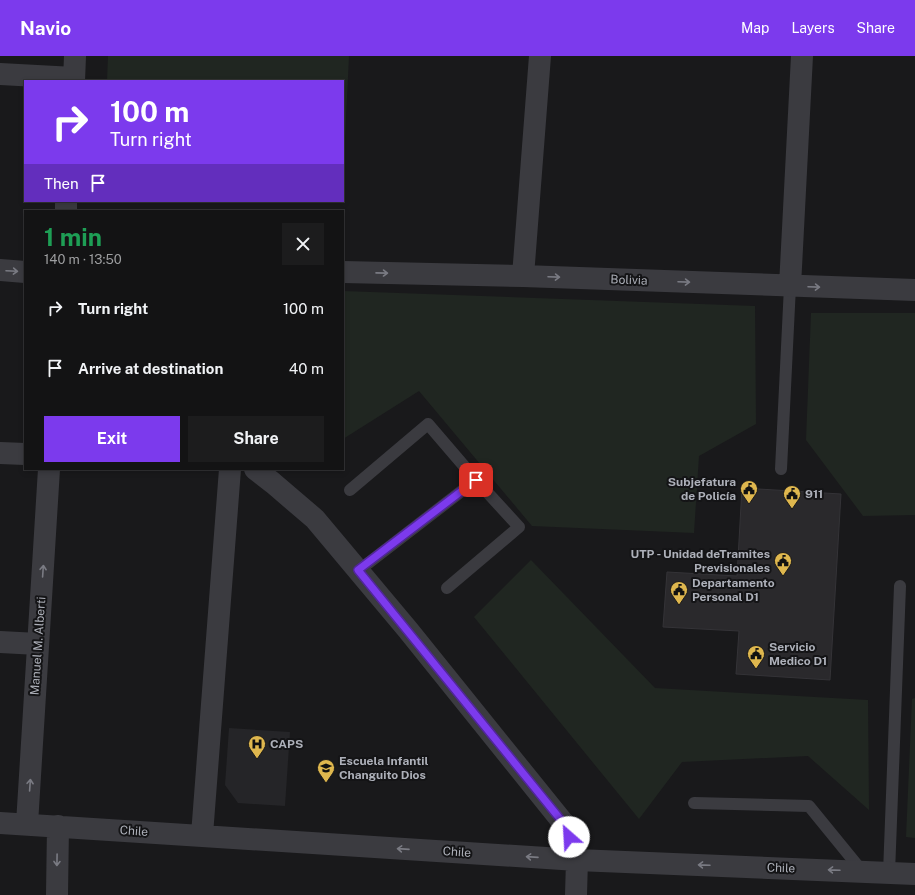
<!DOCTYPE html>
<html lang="en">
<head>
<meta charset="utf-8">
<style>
  :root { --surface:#131314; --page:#1c1c1d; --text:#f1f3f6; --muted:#9d9ea0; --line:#323234; --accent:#7c3aed }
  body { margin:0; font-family:"Public Sans",sans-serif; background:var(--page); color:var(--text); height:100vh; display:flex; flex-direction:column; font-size:15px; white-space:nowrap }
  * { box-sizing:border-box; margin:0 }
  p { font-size:13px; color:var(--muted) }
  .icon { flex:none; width:22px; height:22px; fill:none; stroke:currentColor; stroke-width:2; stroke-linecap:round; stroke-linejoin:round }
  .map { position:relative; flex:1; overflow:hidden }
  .drawer { position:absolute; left:24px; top:154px; width:320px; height:260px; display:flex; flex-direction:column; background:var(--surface); border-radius:0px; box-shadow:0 2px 6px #0003,0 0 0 1px var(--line) }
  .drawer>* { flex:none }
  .hud { position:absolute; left:24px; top:24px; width:320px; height:122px; border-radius:0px; box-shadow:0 2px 6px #0003,0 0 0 1px var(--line); background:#7c3aed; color:#fff; overflow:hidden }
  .pin { position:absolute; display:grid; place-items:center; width:34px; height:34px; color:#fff; margin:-17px; border-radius:8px; box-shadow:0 2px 6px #0006 }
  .me { position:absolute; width:44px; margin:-22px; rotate:334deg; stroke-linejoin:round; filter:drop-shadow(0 0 3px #0008) }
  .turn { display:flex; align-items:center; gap:14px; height:84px; padding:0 20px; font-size:18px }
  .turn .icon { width:52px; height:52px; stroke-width:2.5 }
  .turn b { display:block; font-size:28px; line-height:34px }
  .then { display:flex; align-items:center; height:38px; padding:0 20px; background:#0003; gap:8px; font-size:15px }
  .round { display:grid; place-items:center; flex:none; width:42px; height:42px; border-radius:0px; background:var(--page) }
  .overview { display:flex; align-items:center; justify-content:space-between; height:68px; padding:0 20px }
  h1 { font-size:24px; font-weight:700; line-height:30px; color:#1e9e55 }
  .action { display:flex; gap:8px; margin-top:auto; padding:8px 20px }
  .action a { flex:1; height:46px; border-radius:0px; background:var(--accent); color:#fff; font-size:16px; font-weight:700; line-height:46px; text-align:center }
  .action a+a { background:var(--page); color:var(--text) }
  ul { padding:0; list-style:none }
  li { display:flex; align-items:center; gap:12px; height:60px; padding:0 20px }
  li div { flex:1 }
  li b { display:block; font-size:15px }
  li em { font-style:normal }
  header { display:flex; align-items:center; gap:24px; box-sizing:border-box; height:56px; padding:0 20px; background:var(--accent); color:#fff }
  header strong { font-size:19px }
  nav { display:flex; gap:22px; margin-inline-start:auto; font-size:14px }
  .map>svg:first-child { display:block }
</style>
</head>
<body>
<header>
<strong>Navio</strong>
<nav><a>Map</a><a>Layers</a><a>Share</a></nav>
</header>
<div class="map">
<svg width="915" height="839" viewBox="0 0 915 839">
  <rect width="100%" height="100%" fill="#19191b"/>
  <path fill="#252528" d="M229,672L290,676L285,750L238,747L225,729Z"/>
  <path fill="#202621" d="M108,0H349L344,104L343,25H107Z
    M343,235L755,250L756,368L699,400L694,477L532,470L419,335L343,383Z
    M811,257H915V459L863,460L806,384Z
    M531,504L655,632L868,644L869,754L808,700L682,706L639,763L474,561Z
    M915,642V782L906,781L912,643Z"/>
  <path fill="#2a292c" stroke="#343337" d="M742,432L841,438L830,624L736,618L739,575L663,571L667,516L737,520Z"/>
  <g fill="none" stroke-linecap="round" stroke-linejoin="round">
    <path stroke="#3b3b40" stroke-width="12" d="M781,413L790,230
      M350,434L428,368L476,424L358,515
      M447,532L519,471L476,424
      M694,747L809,750L862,815
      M889,817L900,530"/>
    <path stroke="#3b3b40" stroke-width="22" d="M0,18L74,22
      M74,25L75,0
      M66,155V145
      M0,214L25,216
      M343,216L523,220L915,234
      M523,220L540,0
      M790,230L802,0
      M0,397L25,398
      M255,413L273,427L315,463L408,574L565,769L577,804L576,839
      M0,586L38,588
      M0,767L577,804L915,818
      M27,768L49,413
      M202,779L230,413
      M57,839L58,770"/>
  </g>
  <defs><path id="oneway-shaft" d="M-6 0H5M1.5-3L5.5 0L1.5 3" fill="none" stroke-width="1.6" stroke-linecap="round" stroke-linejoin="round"/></defs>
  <g stroke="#7a7b83">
    <use href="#oneway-shaft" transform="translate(12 215) rotate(3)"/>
    <use href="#oneway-shaft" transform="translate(382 217) rotate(1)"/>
    <use href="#oneway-shaft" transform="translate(554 221) rotate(2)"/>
    <use href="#oneway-shaft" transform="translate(684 226) rotate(2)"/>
    <use href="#oneway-shaft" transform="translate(814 231) rotate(2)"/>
    <use href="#oneway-shaft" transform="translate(43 515) rotate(-86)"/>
    <use href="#oneway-shaft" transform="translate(30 729) rotate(-86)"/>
    <use href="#oneway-shaft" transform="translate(403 793) rotate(-176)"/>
    <use href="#oneway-shaft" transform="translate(532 801) rotate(-176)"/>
    <use href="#oneway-shaft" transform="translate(57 804) rotate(91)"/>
    <use href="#oneway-shaft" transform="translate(704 809) rotate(-178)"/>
    <use href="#oneway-shaft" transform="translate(834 814) rotate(-178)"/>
  </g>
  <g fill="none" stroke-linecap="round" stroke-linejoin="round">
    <defs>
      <path id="route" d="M476,424L358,514L565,769L569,781"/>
    </defs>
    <use href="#route" stroke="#51269a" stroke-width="10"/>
    <use href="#route" stroke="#7c3aed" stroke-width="7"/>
  </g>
  <defs>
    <symbol id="civic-pin" viewBox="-11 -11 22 30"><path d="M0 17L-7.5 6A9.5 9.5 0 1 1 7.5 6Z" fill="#dfb74e" stroke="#141416"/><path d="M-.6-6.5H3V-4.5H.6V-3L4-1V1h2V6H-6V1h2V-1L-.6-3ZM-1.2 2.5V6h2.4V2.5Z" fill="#111"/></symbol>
    <symbol id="hospital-pin" viewBox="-11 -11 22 30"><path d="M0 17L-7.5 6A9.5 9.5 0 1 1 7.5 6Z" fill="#dfb74e" stroke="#141416"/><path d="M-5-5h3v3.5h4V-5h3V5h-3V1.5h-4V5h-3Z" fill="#111"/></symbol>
    <symbol id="school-pin" viewBox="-11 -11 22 30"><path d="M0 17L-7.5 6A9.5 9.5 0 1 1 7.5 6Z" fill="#dfb74e" stroke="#141416"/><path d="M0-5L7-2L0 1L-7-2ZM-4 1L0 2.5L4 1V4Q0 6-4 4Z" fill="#111"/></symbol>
  </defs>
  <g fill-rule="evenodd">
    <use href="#civic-pin" x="739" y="423" width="20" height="27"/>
    <use href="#civic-pin" x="782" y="428" width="20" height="27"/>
    <use href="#civic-pin" x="773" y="495" width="20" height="27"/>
    <use href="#civic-pin" x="669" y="524" width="20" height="27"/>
    <use href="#civic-pin" x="746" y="588" width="20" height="27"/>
    <use href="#hospital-pin" x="247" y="678" width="20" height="27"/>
    <use href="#school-pin" x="316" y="702" width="20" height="27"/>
  </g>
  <g text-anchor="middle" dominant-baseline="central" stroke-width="4" stroke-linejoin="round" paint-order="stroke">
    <g font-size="12" fill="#adb0b9" stroke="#141416">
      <text transform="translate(629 224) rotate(2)">Bolivia</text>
      <text transform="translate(38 590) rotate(-86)">Manuel M. Alberti</text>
      <text transform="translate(134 775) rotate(4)">Chile</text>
      <text transform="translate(457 796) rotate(4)">Chile</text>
      <text transform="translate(781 812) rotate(2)">Chile</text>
    </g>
    <g font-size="12" font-weight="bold" fill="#adb0b9" stroke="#141416" text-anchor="start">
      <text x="736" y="426" text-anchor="end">Subjefatura<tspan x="736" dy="14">de Policía</tspan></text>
      <text x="805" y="438">911</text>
      <text x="770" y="498" text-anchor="end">UTP - Unidad deTramites<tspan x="770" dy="14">Previsionales</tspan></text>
      <text x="692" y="527">Departamento<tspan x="692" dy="14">Personal D1</tspan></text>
      <text x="769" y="591">Servicio<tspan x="769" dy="14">Medico D1</tspan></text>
      <text x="270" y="688">CAPS</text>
      <text x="339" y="705">Escuela Infantil<tspan x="339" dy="14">Changuito Dios</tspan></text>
    </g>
  </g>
</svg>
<div class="pin" style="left:476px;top:424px;background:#d93025"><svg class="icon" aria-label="arrive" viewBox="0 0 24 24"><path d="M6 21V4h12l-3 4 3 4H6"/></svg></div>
<svg class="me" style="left:569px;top:781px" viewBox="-20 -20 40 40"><circle r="19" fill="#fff"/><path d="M0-13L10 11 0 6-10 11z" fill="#7c3aed"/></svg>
<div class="hud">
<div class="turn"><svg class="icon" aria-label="right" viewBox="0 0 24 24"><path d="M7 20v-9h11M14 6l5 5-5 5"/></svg><div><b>100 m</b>Turn right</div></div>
<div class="then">Then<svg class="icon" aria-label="arrive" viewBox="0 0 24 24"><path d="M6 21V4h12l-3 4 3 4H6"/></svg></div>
</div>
<section class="drawer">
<div class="overview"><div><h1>1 min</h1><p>140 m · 13:50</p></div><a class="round"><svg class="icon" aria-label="close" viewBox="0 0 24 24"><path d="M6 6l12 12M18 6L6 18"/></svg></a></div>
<ul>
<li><svg class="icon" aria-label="right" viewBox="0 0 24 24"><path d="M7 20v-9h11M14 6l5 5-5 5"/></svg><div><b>Turn right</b></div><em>100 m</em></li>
<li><svg class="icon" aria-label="arrive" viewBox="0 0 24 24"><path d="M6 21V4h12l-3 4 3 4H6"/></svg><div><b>Arrive at destination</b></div><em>40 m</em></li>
</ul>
<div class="action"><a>Exit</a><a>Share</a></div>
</section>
</div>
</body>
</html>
